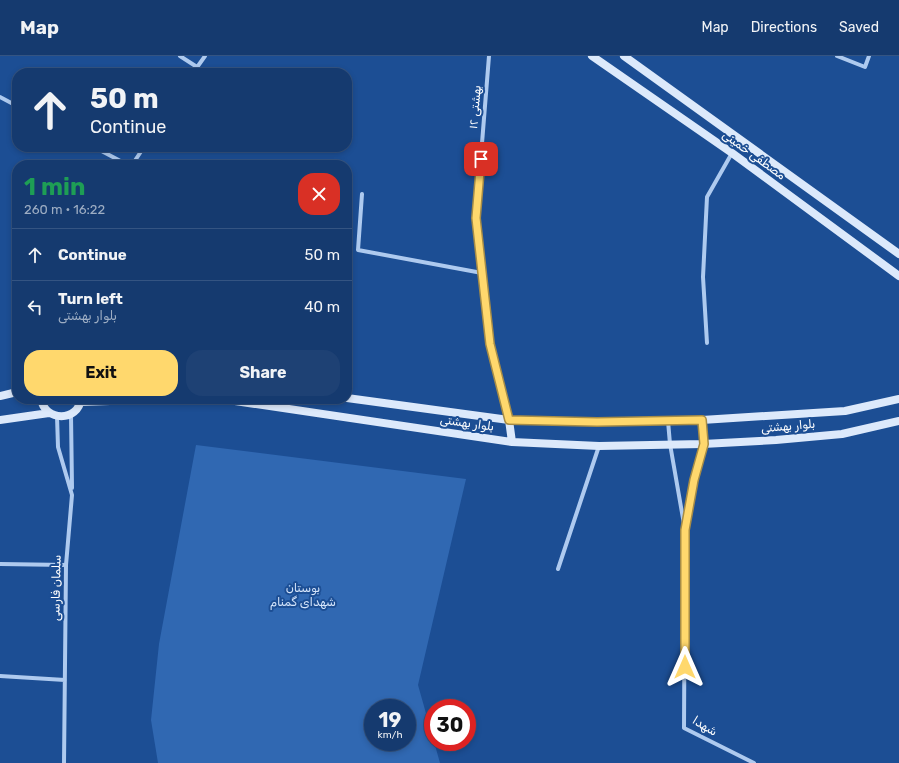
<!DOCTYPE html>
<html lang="en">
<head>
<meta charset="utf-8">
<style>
  :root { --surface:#153a6f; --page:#1e4174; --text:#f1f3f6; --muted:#9dadc3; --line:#345482; --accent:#ffd86d }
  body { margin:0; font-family:Rubik,"Noto Sans Arabic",sans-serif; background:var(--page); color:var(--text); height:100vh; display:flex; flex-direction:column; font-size:15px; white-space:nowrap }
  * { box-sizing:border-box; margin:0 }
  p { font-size:13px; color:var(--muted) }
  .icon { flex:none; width:22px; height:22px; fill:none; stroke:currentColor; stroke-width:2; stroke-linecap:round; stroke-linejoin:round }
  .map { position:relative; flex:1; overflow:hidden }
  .side { position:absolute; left:12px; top:104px; width:340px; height:244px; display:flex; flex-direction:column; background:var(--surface); border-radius:16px; box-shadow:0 2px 6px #0003,0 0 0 1px var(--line) }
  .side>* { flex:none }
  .top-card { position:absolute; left:12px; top:12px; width:340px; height:84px; border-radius:16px; box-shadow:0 2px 6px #0003,0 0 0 1px var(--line); background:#153a6f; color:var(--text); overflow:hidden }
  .speed { position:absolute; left:364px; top:643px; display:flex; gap:8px; font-size:20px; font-weight:700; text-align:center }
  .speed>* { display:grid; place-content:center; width:52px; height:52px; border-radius:50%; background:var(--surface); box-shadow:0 2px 6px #0003,0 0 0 1px var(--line); line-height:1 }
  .speed small { font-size:10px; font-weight:400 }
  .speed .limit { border:6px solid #d22; background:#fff; color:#111 }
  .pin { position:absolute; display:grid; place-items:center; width:34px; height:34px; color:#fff; margin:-17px; border-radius:8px; box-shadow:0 2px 6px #0006 }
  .me { position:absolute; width:44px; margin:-22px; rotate:0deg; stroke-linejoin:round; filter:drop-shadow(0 0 3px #0008) }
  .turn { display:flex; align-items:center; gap:14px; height:84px; padding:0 12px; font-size:18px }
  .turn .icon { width:52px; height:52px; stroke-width:2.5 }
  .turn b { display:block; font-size:28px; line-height:34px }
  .round { display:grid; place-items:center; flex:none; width:42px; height:42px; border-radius:16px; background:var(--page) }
  .head { display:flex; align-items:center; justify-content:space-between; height:68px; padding:0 12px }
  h1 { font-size:24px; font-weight:700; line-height:30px; color:#1e9e55 }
  .action { display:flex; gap:8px; margin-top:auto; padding:8px 12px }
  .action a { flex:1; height:46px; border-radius:16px; background:var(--accent); color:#111; font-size:16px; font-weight:700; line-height:46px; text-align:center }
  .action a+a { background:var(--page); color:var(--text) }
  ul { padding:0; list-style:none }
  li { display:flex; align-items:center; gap:12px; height:52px; padding:0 12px; border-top:1px solid var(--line) }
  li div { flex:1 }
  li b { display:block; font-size:15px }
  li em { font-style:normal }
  header { display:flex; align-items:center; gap:24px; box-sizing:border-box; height:56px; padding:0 20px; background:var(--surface); border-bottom:1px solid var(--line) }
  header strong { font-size:19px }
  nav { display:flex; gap:22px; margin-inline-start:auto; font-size:14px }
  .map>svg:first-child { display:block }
</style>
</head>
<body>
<header>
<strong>Map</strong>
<nav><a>Map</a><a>Directions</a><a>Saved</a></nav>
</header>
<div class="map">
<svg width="899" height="707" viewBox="0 0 899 707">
  <rect width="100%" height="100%" fill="#1c4e94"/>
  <path fill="#3068b2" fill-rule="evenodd" d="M196,389L466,423L418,629L440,707H158L151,664L159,588ZM373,652H407V686H373Z"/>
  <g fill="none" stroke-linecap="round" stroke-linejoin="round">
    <path stroke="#aecaef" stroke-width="4" d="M180,0L197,11
      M489,0L476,162L490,288L509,364
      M837,0L865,11L869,0
      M193,17L205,0
      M0,41L17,50
      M94,91L128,109
      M132,109L144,91
      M362,138L358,194L482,217
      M707,287L703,221L707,141L732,97
      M71,359L72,432
      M57,360L58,391L72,439L66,509L64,707
      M668,365L670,388L685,474L684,672L754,707
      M686,469L694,424L703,388L702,364
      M0,508L66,509
      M558,513L599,390
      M0,620L65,624"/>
    <path stroke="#dce9fb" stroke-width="8" d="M592,0L732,97L899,220
      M624,0L899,198
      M0,340L17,336
      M347,342L509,364L597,366L702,364L845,355L899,343
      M41,343C45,366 78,366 81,343
      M176,343L235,345L512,386L599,390L703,388L776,384L842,378L899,365
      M81,346L168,343
      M0,364L49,357
      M509,364L512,386"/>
  </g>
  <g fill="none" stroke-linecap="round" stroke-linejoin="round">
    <defs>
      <path id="route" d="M481,103L476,162L490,288L509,364L597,366L702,364L704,388L694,424L685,474V611"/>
    </defs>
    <use href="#route" stroke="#a68c47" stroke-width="10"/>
    <use href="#route" stroke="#ffd86d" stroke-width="7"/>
  </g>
  <g text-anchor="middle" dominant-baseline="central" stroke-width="4" stroke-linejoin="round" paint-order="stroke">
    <g font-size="12" fill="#fff" stroke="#1c4e94">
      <text transform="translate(475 51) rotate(-85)">بهشتی ۱۲</text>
      <text transform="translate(754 99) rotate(36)">مصطفی خمینی</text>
      <text transform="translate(467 367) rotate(8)">بلوار بهشتی</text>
      <text transform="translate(788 370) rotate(-5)">بلوار بهشتی</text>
      <text transform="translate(56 532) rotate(-89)">سلمان فارسی</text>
      <text transform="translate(705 670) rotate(31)">شهدا</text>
    </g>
    <g font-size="12" fill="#d5e5fb" stroke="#1c4e94">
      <text x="303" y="532">بوستان<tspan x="303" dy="14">شهدای گمنام</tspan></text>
    </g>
  </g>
</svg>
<div class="speed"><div>19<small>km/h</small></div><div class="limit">30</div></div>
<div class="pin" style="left:481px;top:103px;background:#d93025"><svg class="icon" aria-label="arrive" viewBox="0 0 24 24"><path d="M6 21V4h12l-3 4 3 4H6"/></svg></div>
<svg class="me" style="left:685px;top:611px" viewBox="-20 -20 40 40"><path d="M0-17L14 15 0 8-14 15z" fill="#ffd86d" stroke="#fff" stroke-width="4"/></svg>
<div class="top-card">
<div class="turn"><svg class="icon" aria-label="ahead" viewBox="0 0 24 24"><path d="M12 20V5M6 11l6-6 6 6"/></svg><div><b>50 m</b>Continue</div></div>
</div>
<section class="side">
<div class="head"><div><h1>1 min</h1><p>260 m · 16:22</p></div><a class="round" style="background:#d93025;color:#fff"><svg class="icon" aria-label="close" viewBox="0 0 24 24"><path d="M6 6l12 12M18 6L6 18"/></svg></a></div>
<ul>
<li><svg class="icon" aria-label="ahead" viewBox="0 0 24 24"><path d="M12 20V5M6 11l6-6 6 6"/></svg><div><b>Continue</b></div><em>50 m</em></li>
<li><svg class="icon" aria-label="left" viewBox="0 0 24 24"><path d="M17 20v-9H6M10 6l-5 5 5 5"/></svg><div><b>Turn left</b><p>بلوار بهشتی</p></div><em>40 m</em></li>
</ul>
<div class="action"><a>Exit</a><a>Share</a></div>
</section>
</div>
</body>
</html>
